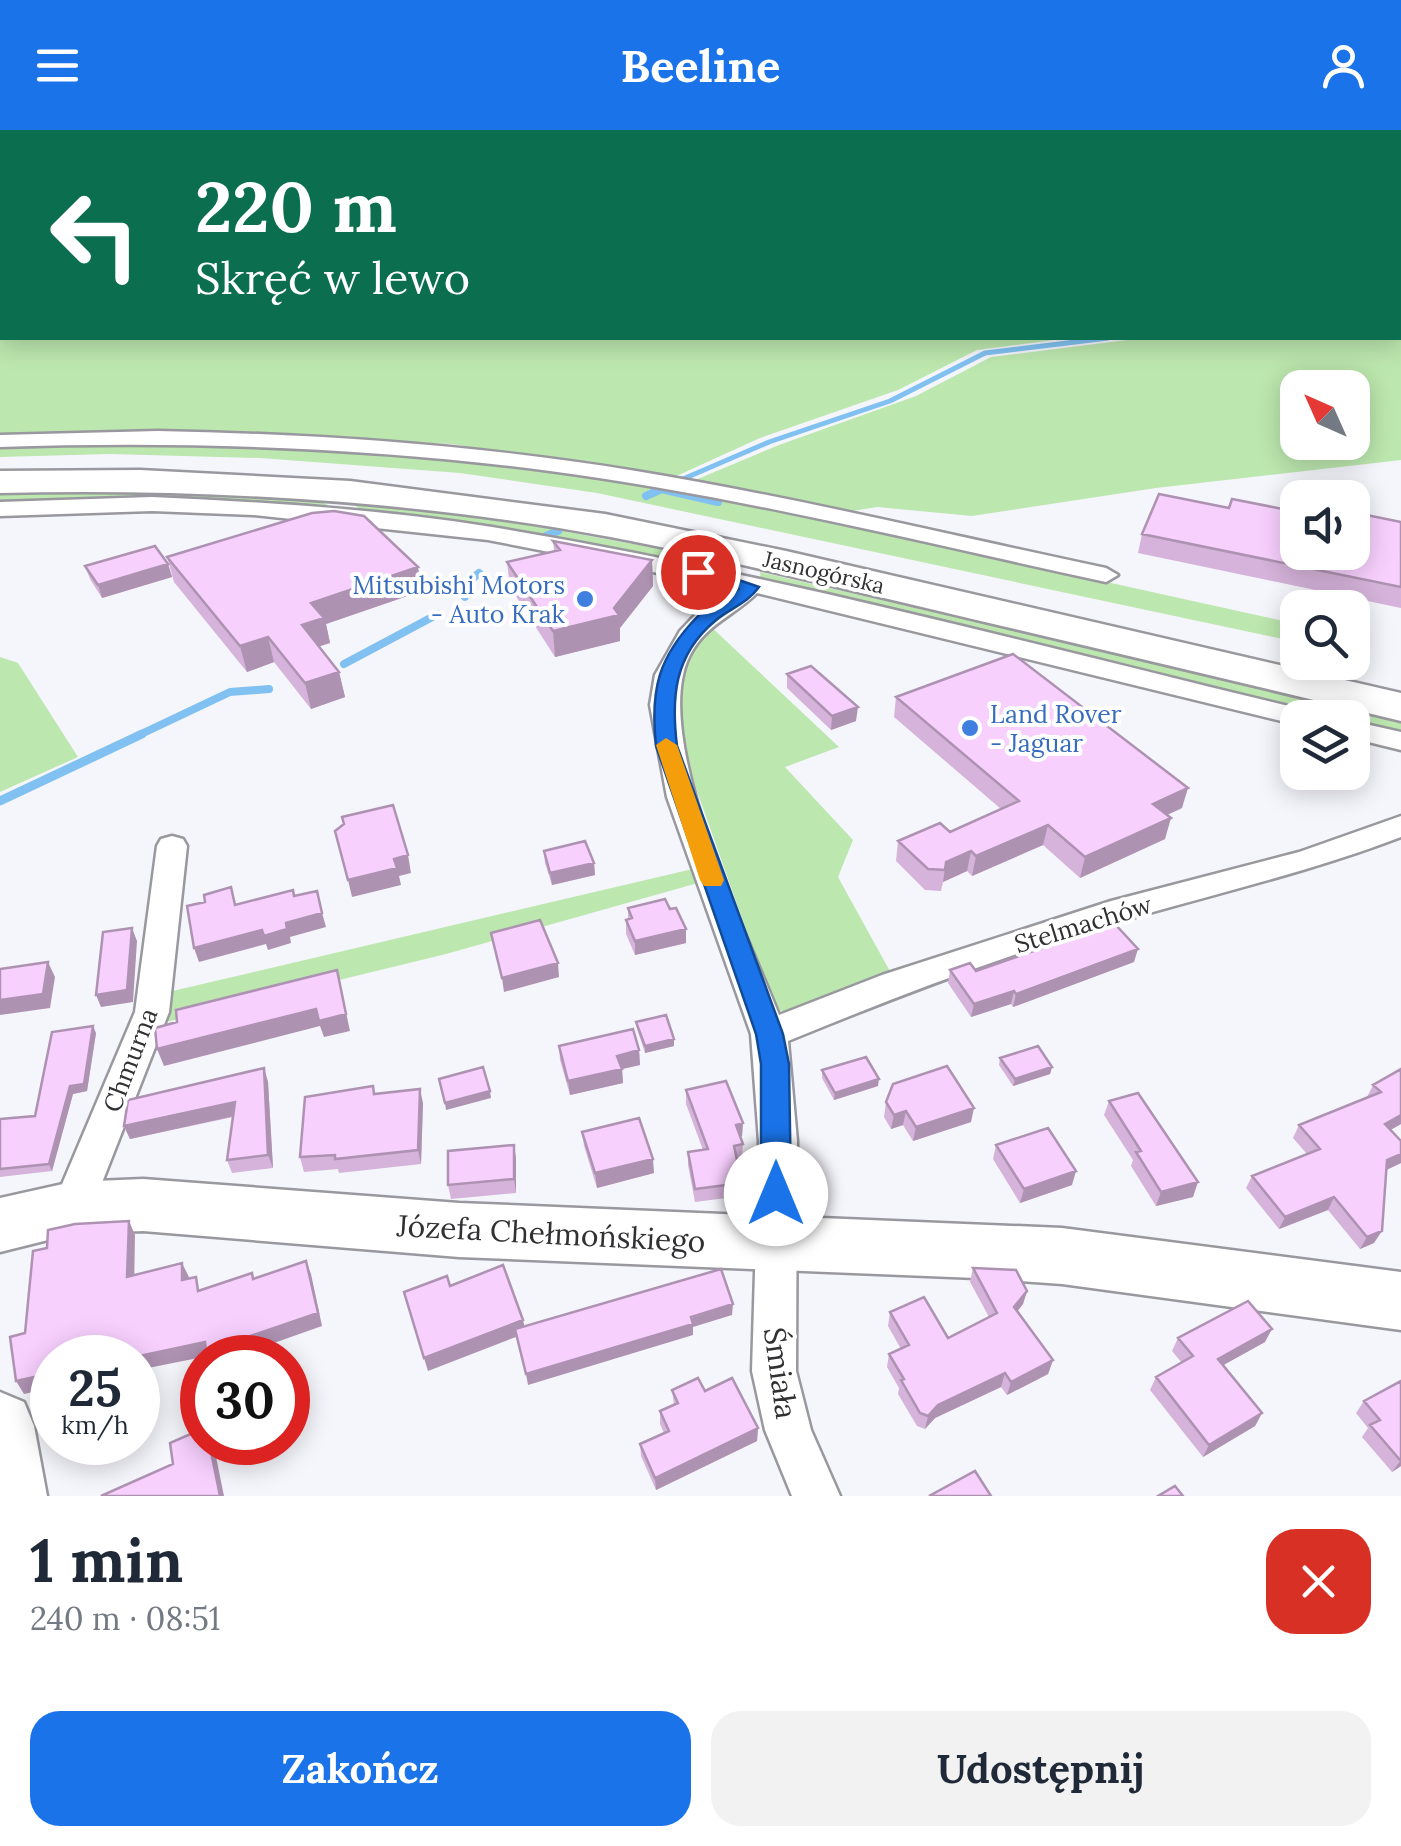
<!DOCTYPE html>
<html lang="pl">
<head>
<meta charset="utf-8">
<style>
  :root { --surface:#fff; --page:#f2f2f3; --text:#1f2937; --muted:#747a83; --accent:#1a73e8 }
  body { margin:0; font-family:Lora,serif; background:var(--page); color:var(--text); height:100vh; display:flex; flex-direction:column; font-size:38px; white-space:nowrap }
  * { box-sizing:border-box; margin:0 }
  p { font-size:32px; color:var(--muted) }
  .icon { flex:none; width:55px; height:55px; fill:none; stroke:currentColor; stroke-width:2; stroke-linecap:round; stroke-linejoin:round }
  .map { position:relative; height:1366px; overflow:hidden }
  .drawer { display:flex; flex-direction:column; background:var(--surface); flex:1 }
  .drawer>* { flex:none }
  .guide { position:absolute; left:0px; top:0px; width:1402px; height:210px; box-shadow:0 5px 25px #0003; background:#0b6e4f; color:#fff; overflow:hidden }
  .needle { width:65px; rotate:315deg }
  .controls { position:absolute; left:1280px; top:240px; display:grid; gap:20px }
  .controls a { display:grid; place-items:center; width:90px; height:90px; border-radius:20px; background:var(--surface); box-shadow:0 5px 25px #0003; font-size:50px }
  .speed { position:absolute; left:30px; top:1205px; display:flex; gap:20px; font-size:50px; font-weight:700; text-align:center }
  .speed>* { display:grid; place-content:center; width:130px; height:130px; border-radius:50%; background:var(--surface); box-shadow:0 5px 25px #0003; line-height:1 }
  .speed small { font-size:25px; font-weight:400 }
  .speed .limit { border:15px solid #d22; background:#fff; color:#111 }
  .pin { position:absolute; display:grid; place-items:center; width:85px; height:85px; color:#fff; margin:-42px; border:5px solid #fff; border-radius:50%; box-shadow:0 2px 10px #0007 }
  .me { position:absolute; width:110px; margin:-55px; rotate:0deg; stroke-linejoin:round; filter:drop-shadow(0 0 8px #0008) }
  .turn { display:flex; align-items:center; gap:35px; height:210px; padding:0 30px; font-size:45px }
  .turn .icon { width:130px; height:130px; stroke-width:2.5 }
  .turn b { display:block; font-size:70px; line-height:85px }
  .round { display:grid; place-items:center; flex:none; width:105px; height:105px; border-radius:30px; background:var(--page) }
  .head { display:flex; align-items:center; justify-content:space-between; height:170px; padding:0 30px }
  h1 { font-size:60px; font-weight:700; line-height:75px }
  .button { display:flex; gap:20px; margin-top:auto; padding:20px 30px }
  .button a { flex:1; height:115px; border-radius:30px; background:var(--accent); color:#fff; font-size:40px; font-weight:700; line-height:115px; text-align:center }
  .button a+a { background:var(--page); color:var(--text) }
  header { display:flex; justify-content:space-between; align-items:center; height:130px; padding:0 30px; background:var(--accent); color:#fff; font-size:45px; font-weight:700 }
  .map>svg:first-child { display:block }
</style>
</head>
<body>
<header><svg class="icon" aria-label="menu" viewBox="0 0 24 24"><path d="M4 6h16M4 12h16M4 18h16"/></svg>Beeline<svg class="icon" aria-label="person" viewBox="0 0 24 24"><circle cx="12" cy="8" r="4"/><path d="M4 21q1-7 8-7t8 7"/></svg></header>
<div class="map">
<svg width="1401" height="1366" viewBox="0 0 1401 1366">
  <rect width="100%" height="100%" fill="#f5f5fc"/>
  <path fill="#bce7ae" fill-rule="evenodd" d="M0,0H1401V161L1400,2H2V208H1069L977,220L898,260L760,308L672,348L452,314L296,307H0Z
    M1401,167V330L1156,358L972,386L877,377L846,382L693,351L779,315L916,266L991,227L1143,208H1400ZM1298,258H1352V312H1298Z
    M86,310L427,323L708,364L1297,494V512L597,363L460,343L260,328L110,324L0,327V313Z
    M142,360C182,362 297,359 328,375H0V362Z
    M353,372L506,391L661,419L728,436L732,446L360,381Z
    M760,442L1401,590V603L1353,592L1352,588L1334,587L761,450Z
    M709,495L839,617L785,637L853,710L838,747L892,845L796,884L774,879L679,610C669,554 680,541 709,495Z
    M0,527L18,533L78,627L0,662Z
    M697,738L705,751L446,824L154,895L164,863Z"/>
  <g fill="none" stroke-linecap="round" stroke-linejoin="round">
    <path stroke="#81c1f1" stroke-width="4" d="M1078,2L1085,0"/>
    <path stroke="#81c1f1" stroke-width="5" d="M683,349L769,312L890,271L985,223L1108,208"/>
    <path stroke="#81c1f1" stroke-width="8" d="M661,359L718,372
      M646,366L664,358
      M546,406L558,401
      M465,467L471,450L479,443
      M344,534L438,484
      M137,606L230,562L269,559"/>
    <path stroke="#81c1f1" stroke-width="9" d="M0,671L142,604"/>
    <defs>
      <path id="street" d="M158,301C319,304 478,315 636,341C794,367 950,405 1106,438L1118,445L1106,452C921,412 738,366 550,341C367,317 184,311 0,317V305Z
        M152,367C265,372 380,379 492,397C766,442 1035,515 1305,580L1318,588H1298V595L757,463C734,486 706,494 690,525C649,604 747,804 779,885L882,845L1111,771L1299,722L1401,686V707C1312,741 1222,762 1132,788C1015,821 900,865 788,911L797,1011L796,1241L811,1300L840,1366H792L765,1300L752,1241L759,1011L751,904L667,667L650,575L655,545L680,501L697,483L735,458L488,410L253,385L152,381L0,386V372Z
        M1352,591L1401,602V620L1352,608Z
        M172,706L183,709L187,716L169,882L92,1078L86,1090L72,1095L58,1090L52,1078L135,882L157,716L161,709Z"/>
      <path id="secondary" d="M143,1049L459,1073L1062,1098L1401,1142V1200L1062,1154L976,1148L459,1127L143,1101L72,1104L0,1122V1068L72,1052Z
        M0,1262L24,1272L34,1296L47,1366H0Z"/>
      <path id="primary" d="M140,340L350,351L605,384L786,421L1401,563V591C1241,552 1081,515 922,477C801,449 681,418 559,398C374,368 187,359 0,363V341Z"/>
    </defs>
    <use href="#street" stroke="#98989e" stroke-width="5"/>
    <use href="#secondary" stroke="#98989e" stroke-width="5"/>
    <use href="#primary" stroke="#98989e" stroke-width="5"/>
    <use href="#street" fill="#fff" fill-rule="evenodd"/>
    <use href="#secondary" fill="#fff" fill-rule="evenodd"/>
    <use href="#primary" fill="#fff" fill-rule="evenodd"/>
  </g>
  <path fill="#d5b3da" d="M1229,378L1298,382L1401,392V478L1138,423L1142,404Z
    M553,411L652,430L653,456L620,498V511L555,527L510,457L507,432L554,421Z
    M167,427L422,461L326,494L330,513L319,516L339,542L345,567L311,579L274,532L247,542L174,452Z
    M168,434L172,447L102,468L90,449L85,436Z
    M787,544L856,591L831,600L787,558Z
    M896,567L1182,678L1167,685L1165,709L1080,748L1043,715L972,746L967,741L943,752L941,761L925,760L896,731L898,711L950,702L1001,679L894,587Z
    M544,721L594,733L595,745L552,755L545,733Z
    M628,778L670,779L686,799V813L635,825L626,804V790L628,789Z
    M1134,832L1013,877L1011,874L971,887L948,853L950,840L976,841Z
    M636,892L674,916L645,923L637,899Z
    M96,903L87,961L73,964L52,1041L0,1047V989L35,986Z
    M559,916L639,920L640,935L622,939L623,953L570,965L560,930Z
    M1000,928L1052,937L1050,944L1013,956L999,935Z
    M264,938L268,952L273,1038L232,1043L227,1030L233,987L130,1009L124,996Z
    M1401,939V994L1390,1000L1401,1011V1033L1386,1040L1374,1113L1360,1119L1328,1080L1279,1099L1246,1058L1252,1046L1307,1024L1293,1008L1299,995L1367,967L1373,955Z
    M822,940L878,956L834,970L822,948Z
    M373,956L375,964L423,973L421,1034L339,1043L338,1039L304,1042L300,1027Z
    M686,960L743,993L742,1006L740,1007L743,1014L742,1027L737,1028L742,1053V1066L695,1072L688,1035V1022L703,1020L686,974Z
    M1109,971L1193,1067L1156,1076L1131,1036L1133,1030L1104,985Z
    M886,972L971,992L913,1011L903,995L891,999L884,987Z
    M582,1002L654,1043L597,1058L584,1016Z
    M514,1015L516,1029V1063L451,1069L448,1055Z
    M996,1015L1072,1055L1020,1073L993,1029Z
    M973,1138L1027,1161L1023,1174L1018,1181L1053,1230L1048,1244L1007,1265L1001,1257L935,1288L925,1299L917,1296L898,1264L899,1258L887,1237L889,1224L901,1219L888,1196L890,1182L948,1208L989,1187L970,1152Z
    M1178,1208L1265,1212L1223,1235L1262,1283L1255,1296L1203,1327L1150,1260L1156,1247L1182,1233L1172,1221Z
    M1401,1251V1336L1392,1342L1362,1307L1368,1298L1356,1283L1364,1271Z
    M672,1260L705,1261L758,1298L757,1311L656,1360L641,1326L640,1314L664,1303L660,1294V1281L674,1275Z"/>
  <path fill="#ae92b2" d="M652,430L653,456L620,498V511L555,527L553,501L614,478Z
    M168,434L172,447L102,468L98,455Z
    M418,437L422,461L326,494L330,513L308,520L302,495L311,473Z
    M268,507L274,532L247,542L240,516Z
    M339,542L345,567L311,579L305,553Z
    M858,577L856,591L831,600L832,586Z
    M1188,658L1182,678L1147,694L1153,674Z
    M1171,688L1165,709L1080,748L1085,727Z
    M1048,695L1043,715L972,746L976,726Z
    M971,721L967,741L943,752L946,732Z
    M408,725L411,743L399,746L401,755L352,767L348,750L394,729Z
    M594,733L595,745L552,755L550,743Z
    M322,783L326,797L290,807L291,813L268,820L266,814L199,832L194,818Z
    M132,798L137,811L133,872L101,877L96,865Z
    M686,799V813L635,825V811Z
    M1138,819L1134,832L1013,877L1016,864Z
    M48,832L55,847L50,878L0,885V870Z
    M558,833L559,847L504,862L502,848Z
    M337,840L350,901L324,907L320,896L164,936L157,919Z
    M1014,861L1011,874L971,887L974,874Z
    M93,896L96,903L87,961L73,964L52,1041L49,1034L70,956Z
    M674,909V916L645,923V916Z
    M639,920L640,935L622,939L623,953L570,965L568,951L617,926Z
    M1052,937L1050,944L1013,956L1015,949Z
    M264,938L268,952L273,1038L268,1025Z
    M879,949L878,956L834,970L835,963Z
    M420,959L423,973L421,1034L418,1020Z
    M490,961L491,968L446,980L445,973Z
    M235,972L239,985L130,1009L124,996Z
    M974,978L971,992L913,1011L916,997Z
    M906,981L903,995L891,999L894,985Z
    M1401,985V994L1378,1007L1385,994Z
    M743,993L742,1006L736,1008V995Z
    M514,1015L516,1029V1063L514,1049Z
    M1401,1024V1033L1380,1043L1387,1030Z
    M653,1029L654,1043L597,1058L595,1043Z
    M1076,1041L1072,1055L1020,1073L1024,1059Z
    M1198,1052L1193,1067L1156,1076L1161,1062Z
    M1334,1067L1328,1080L1279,1099L1285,1087Z
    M129,1091L135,1105L134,1160L127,1147Z
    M1382,1101L1374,1113L1360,1119L1367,1107Z
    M306,1131L311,1144L322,1196L231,1228H209L208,1226L138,1240V1228H130Z
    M182,1133L189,1147L188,1164L182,1150Z
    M1027,1161L1023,1174L1010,1190L1014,1177Z
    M733,1174L732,1185L693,1197V1205L528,1255L526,1244Z
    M523,1190L526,1203L428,1241L424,1228Z
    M1272,1199L1265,1212L1211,1242L1218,1229Z
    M1053,1230L1048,1244L1007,1265L1011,1252Z
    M1005,1243L1001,1257L935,1288L925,1299L928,1286L938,1275Z
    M43,1245L51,1258L24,1264L16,1251Z
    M52,1258V1273L50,1274L41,1261Z
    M1262,1283L1255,1296L1203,1327L1209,1315Z
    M758,1298L757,1311L656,1360L655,1348Z
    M209,1312H213L224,1366H220Z
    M1401,1330V1336L1392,1342Z"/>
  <path fill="#f8d0fe" stroke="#ae92b2" stroke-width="2.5" d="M1159,364L1229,378L1232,369L1298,382V422H1352V382L1401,392V457L1142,404Z
    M334,381L364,386L418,437L311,473L324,488L302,495L339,542L305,553L268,507L240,516L167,427L312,383Z
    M553,411L652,430L614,478L619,485L553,501L507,432L560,420Z
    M155,416L168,434L98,455L85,436Z
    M1013,524L1188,658L1153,674L1171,688L1085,727L1048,695L976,726L971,721L946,732L945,740L928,739L898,711L940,693L950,702L1019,671L896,567Z
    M811,536L858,577L832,586L787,544Z
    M393,675L408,725L394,729L397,738L348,750L335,701L344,694L342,687Z
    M585,711L594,733L550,743L544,721Z
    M231,757L235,775L293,760L294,766L317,761L322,783L286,793L287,799L264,806L262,800L194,818L187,776L205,772L204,765Z
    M665,769L670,779L676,778L686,799L635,811L626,790L632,788L628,778Z
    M540,790L558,833L502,848L491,803Z
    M1114,793L1138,819L1016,864L1014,861L974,874L950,840L970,833L976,841Z
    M132,798L127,860L96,865L103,802Z
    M48,832L43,864L0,870V839Z
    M337,840L346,884L319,891L316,879L157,919L155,898L177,892L176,880Z
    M666,885L674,909L645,916L636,892Z
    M93,896L84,954L70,956L49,1034L0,1039V989L35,986L52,902Z
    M633,899L639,920L617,926L622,939L568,951L559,916Z
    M1038,916L1052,937L1015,949L1000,928Z
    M866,927L879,949L835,963L822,940Z
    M947,936L974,978L916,997L906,981L894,985L886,972L893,954Z
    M483,937L490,961L445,973L439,949Z
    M264,938L268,1025L227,1030L235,972L124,996L128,970Z
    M1401,939V985L1385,994L1401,1011V1024L1387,1030L1382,1101L1367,1107L1334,1067L1285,1087L1252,1046L1320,1019L1299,995L1381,962L1373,955Z
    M726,951L743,993L736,995L743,1014L734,1016L742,1053L695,1059L688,1022L708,1019L686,960Z
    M373,956L374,964L420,959L418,1020L335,1029V1025L300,1027L305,967Z
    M1138,963L1198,1052L1161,1062L1136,1022L1141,1021L1109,971Z
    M639,988L653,1029L595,1043L582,1002Z
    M1048,998L1076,1041L1024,1059L996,1015Z
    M514,1015V1049L448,1055V1021Z
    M129,1091L127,1147L182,1133V1150L196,1147L198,1161L252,1143L253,1149L306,1131L318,1183L206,1221L205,1212L130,1228H52V1258L41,1261L43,1245L16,1251L10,1207L25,1203L33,1121L47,1118L48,1100L75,1094Z
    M503,1135L523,1190L424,1228L404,1162L447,1146L450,1156Z
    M973,1138L1016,1140L1027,1161L1014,1177L1053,1230L1011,1252L1005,1243L938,1275L928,1286L920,1283L901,1250L904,1249L889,1224L909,1215L890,1182L924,1167L948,1208L997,1183Z
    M721,1139L733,1174L691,1187L693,1194L526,1244L515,1199Z
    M1248,1171L1272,1199L1218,1229L1262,1283L1209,1315L1156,1247L1193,1226L1178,1208Z
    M698,1248L705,1261L732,1248L758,1298L655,1348L640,1314L669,1301L660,1281L678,1273L672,1260Z
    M1401,1251V1330H1400L1370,1295L1380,1290L1364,1271Z
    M202,1299V1312H209L220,1366H101L173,1334L170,1313Z
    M975,1341L991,1366H929Z
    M1175,1356L1183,1366H1158Z"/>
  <path fill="#1a73e8" stroke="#114b97" stroke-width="2.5" d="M698,436L759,457C747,474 730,478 715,491C674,525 671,568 677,616L783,904L789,934L791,1064L786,1073L776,1076L765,1073L761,1064V934L756,904L656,616C650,560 658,527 698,486C709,474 727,470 738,459L692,445V438Z"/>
  <path fill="#f59e0b" d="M666,608L677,615L724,750L721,756H704L700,750L656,615Z"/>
  <g fill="#3f7fe0" stroke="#fff" stroke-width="4">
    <circle cx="585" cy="469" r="10"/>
    <circle cx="970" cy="598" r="10"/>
  </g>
  <g text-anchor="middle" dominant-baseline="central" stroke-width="8" stroke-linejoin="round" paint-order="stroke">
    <g font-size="22" fill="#313134" stroke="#fff">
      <text transform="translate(824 442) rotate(13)">Jasnogórska</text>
    </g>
    <g font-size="25" fill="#366cbe" stroke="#fff" text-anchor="end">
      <text x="565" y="455">Mitsubishi Motors<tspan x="565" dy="29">- Auto Krak</tspan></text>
      <text x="990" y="584" text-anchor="start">Land Rover<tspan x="990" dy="29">- Jaguar</tspan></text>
    </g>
    <g font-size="25" fill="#313134" stroke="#fff">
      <text transform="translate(1083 794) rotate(-17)">Stelmachów</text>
      <text transform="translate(130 930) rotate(-69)">Chmurna</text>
    </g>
    <g font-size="30" fill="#313134" stroke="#fff">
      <text transform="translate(551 1103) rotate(3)">Józefa Chełmońskiego</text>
      <text transform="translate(781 1243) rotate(82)">Śmiała</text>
    </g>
  </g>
</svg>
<div class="controls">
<a><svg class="needle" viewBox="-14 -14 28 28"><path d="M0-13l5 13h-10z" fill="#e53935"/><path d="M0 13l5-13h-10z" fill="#747a83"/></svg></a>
<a><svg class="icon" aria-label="sound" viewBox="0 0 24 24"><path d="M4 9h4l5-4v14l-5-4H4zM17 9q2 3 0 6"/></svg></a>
<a><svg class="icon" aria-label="search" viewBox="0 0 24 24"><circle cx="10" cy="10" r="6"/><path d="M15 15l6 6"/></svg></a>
<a><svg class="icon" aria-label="layers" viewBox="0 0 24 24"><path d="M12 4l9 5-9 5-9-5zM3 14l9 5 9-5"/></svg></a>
</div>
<div class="speed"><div>25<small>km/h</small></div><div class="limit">30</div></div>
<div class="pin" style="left:698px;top:442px;background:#d93025"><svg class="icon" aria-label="arrive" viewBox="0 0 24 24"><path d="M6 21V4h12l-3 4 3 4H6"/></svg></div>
<svg class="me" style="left:776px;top:1064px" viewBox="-20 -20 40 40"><circle r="19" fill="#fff"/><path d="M0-13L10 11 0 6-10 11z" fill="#1a73e8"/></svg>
<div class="guide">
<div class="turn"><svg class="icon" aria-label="left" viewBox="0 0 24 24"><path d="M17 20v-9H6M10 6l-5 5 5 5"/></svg><div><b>220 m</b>Skręć w lewo</div></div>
</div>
</div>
<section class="drawer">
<div class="head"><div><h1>1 min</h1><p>240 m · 08:51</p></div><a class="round" style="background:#d93025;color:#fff"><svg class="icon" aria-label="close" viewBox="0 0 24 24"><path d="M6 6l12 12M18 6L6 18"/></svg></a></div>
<div class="button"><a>Zakończ</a><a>Udostępnij</a></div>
</section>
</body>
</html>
